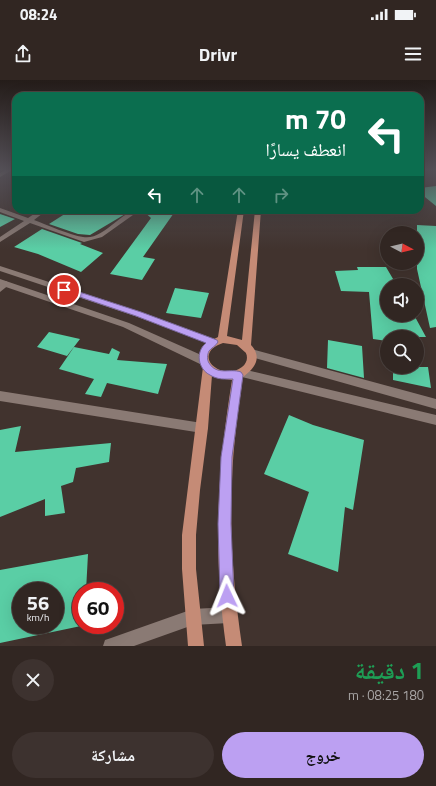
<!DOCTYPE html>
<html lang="ar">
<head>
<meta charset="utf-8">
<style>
  :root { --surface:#312622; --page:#3d322f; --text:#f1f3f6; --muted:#a8a5a5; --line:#4c4340; --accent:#bca0f2 }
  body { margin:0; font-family:"Titillium Web","Noto Naskh Arabic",sans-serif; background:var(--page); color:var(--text); direction:rtl; height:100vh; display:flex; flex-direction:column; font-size:15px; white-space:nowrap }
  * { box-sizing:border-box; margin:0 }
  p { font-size:13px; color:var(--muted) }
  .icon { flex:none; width:22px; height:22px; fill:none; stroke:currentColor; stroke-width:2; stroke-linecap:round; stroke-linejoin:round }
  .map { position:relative; height:566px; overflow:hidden; direction:ltr }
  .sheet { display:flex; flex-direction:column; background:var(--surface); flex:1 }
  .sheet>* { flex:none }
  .guide { position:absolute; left:12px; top:12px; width:412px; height:122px; border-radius:12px; box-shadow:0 4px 16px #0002,0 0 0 1px var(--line); direction:rtl; background:#0b6e4f; color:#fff; overflow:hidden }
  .needle { width:26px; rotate:97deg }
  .buttons { position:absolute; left:380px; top:146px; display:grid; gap:8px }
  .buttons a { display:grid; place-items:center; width:44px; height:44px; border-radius:50%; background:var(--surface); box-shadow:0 4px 16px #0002,0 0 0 1px var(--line); font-size:20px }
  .speed { position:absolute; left:12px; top:502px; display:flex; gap:8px; font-size:20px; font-weight:700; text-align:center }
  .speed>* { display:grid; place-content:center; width:52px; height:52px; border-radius:50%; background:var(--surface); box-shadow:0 4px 16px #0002,0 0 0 1px var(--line); line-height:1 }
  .speed small { font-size:10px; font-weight:400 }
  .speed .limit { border:6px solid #d22; background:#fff; color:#111 }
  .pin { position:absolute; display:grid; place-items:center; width:34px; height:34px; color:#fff; margin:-17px; border:2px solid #fff; border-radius:50%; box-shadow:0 1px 4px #0007 }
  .me { position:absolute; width:44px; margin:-22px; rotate:358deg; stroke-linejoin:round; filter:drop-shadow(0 0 3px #0008) }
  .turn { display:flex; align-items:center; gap:14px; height:84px; padding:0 12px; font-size:18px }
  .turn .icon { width:52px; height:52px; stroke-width:2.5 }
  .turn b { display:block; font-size:28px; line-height:34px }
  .lanes { display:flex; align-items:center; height:38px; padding:0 12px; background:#0003; justify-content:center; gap:20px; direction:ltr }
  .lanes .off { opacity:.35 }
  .round { display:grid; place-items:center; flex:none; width:42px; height:42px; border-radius:21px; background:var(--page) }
  .head { display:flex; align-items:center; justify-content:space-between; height:68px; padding:0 12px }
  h1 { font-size:24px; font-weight:700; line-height:30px; color:#1e9e55 }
  .cta { display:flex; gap:8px; margin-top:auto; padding:8px 12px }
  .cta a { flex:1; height:46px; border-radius:24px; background:var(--accent); color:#111; font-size:16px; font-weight:700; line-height:46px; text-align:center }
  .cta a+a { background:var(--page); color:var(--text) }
  .status { display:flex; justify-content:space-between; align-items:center; height:28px; padding:0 20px; background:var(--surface); direction:ltr }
  .status svg { height:11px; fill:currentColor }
  header { display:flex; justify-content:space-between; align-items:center; height:52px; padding:0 12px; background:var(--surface); font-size:18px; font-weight:700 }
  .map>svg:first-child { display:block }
</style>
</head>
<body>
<div class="status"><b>08:24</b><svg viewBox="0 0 49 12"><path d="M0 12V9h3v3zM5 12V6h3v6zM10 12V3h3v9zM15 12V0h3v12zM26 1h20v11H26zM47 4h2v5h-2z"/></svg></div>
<header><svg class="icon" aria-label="menu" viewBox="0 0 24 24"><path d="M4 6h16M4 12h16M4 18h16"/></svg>Drivr<svg class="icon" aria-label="share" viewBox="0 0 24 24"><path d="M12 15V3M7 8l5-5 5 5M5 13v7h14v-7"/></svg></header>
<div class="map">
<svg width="436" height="566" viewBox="0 0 436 566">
  <rect width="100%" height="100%" fill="#41332e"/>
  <path fill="#5acea5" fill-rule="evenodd" d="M436,106V126L420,113V108Z
    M71,130H132L90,155L78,154L49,144Z
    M142,130H176L143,177L155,179L142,200L110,194L151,138Z
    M0,134L15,139L0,147Z
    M417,145L436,146V247L430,248L417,189Z
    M42,149L82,163L80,164L103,173L81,192L38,174L14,167Z
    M357,187H386L396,204H387V235H414L426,257H387V261L373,259L369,212L341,211L335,191L358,190Z
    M175,208L209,213L201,238L166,233Z
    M49,252L80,259L67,276L37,267Z
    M328,260L362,266L364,298L327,288Z
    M74,267L109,274L112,268L120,272L117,280L167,284L158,314L107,303L101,317L85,314L94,299L59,289Z
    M393,287H428L431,308L393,300Z
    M289,335L313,345L364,360L353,430L345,427L338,492L288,474L309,412L264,394Z
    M21,346L15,372L111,363L109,382L76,388L73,402L61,406L65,433L45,436V419L0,437V350Z
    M88,474L86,511H81V546L0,563V490ZM21,511H55V545H21Z"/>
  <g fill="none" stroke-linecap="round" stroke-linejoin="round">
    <path fill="#8a7a74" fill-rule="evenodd" d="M5,90H12L0,97V93Z
      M0,128L28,138L40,130H47L34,140C47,145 70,155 83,157C104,161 120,130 140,130L102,157L84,162L30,143L0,162V157L24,141L0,132Z
      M6,201L10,204L0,212V205Z
      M0,311L202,343L206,344L208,348L206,352L202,353L0,321Z"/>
    <path fill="#8a7a74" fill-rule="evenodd" d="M0,186L141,232L217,260L219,262L217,264H211L135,236L0,191Z
      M0,199L129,243L208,278L209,281L208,284H200L123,247L0,205Z
      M251,269L436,319V329L248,276L246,273L248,270Z
      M242,289L436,335V345L238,296L237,293L238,290Z
      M229,527L235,529L237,535L235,541L229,543L193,545L134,566H103L105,560L111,558L193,529Z"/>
    <path fill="#c58b76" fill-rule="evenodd" d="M238,130H244L227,256L242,260L255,130H261L251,265C263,278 254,289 243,297C238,332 233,366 232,401C229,456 234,511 242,566H226C213,472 217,393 232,300L218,298L212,295L208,348L200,410L196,455V489L204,566H188L182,489V455L203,287C193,272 206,263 218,257ZM223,263L237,265L246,273C248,278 247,283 242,287C226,300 199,283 212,269C215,266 220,264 223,263Z"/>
  </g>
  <linearGradient id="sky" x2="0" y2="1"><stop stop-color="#241c19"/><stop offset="0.53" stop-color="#545057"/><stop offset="1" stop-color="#545057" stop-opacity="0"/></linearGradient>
  <rect width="436" height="169" fill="url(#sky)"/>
  <path fill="#bca0f2" stroke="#7a689d" d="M64,207L141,232L217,260L218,262C216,266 211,268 209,271C207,275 207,280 209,283C217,296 230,288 241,292L243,295L232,377L231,444L234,516L232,521L227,523L222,521L220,516L218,444L221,377L233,299C225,299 218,300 210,295C198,289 195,272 206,263L136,236L62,211V208Z"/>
</svg>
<div class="buttons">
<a><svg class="needle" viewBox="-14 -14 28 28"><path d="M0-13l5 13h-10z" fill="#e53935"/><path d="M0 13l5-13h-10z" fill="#a8a5a5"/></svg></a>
<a><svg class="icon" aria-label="sound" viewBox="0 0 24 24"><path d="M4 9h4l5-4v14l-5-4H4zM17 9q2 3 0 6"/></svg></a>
<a><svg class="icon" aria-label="search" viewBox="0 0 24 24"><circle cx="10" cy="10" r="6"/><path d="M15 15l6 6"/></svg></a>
</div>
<div class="speed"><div>56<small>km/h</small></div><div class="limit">60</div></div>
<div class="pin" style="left:64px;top:210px;background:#d93025"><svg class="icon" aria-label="arrive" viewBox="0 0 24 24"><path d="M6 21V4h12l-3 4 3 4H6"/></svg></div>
<svg class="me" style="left:227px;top:516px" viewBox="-20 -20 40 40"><path d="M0-17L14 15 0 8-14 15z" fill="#bca0f2" stroke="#fff" stroke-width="4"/></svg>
<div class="guide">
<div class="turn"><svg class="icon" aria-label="left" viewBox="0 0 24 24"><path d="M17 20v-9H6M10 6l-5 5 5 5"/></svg><div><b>70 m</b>انعطف يسارًا</div></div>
<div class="lanes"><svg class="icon" aria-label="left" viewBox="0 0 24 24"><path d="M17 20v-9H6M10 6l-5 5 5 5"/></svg><svg class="icon off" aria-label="ahead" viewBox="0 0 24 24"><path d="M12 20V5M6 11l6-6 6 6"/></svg><svg class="icon off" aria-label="ahead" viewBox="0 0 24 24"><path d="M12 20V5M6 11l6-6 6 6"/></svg><svg class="icon off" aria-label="right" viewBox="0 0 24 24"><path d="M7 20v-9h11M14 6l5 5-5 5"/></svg></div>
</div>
</div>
<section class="sheet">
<div class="head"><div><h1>1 دقيقة</h1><p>180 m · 08:25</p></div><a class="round"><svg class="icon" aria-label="close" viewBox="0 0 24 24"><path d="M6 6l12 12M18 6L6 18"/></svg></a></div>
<div class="cta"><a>خروج</a><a>مشاركة</a></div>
</section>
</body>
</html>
